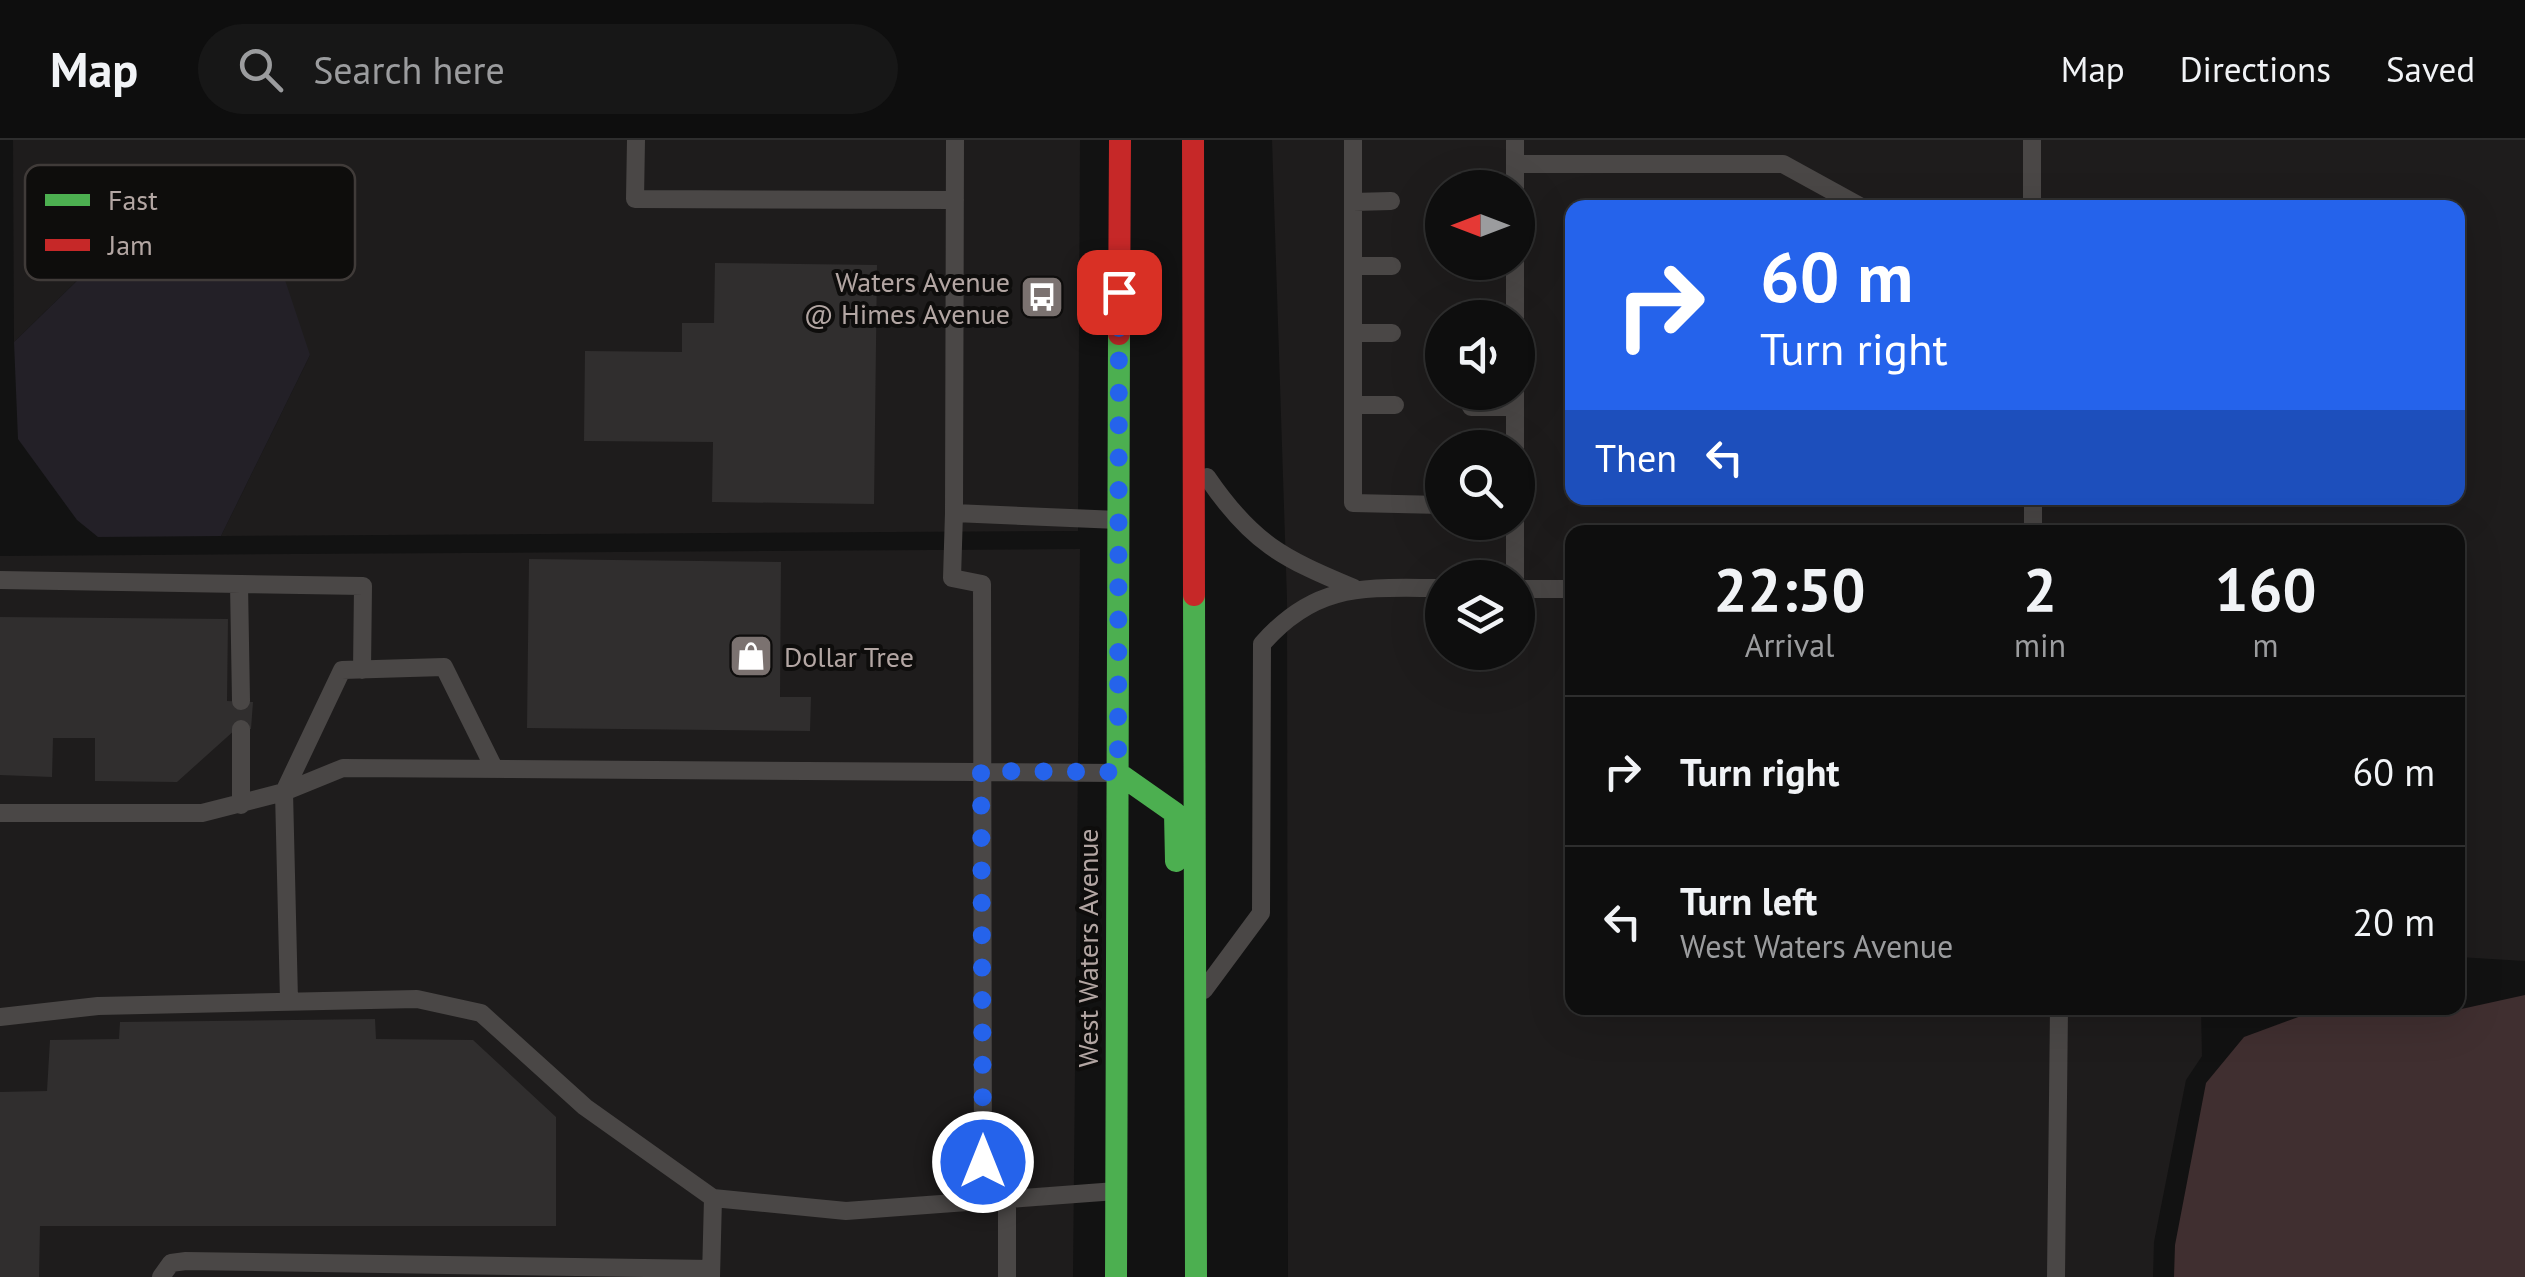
<!DOCTYPE html>
<html lang="en">
<head>
<meta charset="utf-8">
<style>
  :root { --surface:#0e0e0e; --page:#171717; --text:#f1f3f6; --muted:#9b9c9e; --line:#2e2e2e }
  body { margin:0; font-family:"PT Sans",sans-serif; background:var(--page); color:var(--text); height:100vh; display:flex; flex-direction:column; font-size:38px; white-space:nowrap }
  * { box-sizing:border-box; margin:0 }
  p { font-size:32px; color:var(--muted) }
  .icon { flex:none; width:55px; height:55px; fill:none; stroke:currentColor; stroke-width:2; stroke-linecap:round; stroke-linejoin:round }
  .map { position:relative; flex:1; overflow:hidden }
  .panel { position:absolute; left:1565px; top:385px; width:900px; height:490px; display:flex; flex-direction:column; background:var(--surface); border-radius:20px; box-shadow:0 10px 40px #0002,0 0 0 2px var(--line) }
  .panel>* { flex:none }
  .guide { position:absolute; left:1565px; top:60px; width:900px; height:305px; border-radius:20px; box-shadow:0 10px 40px #0002,0 0 0 2px var(--line); background:#2563eb; color:#fff; overflow:hidden }
  .needle { width:65px; rotate:270deg }
  .buttons { position:absolute; left:1425px; top:30px; display:grid; gap:20px }
  .buttons a { display:grid; place-items:center; width:110px; height:110px; border-radius:50%; background:var(--surface); box-shadow:0 10px 40px #0002,0 0 0 2px var(--line); font-size:50px }
  .pin { position:absolute; display:grid; place-items:center; width:85px; height:85px; color:#fff; margin:-42px; border-radius:20px; box-shadow:0 5px 15px #0006 }
  .me { position:absolute; width:110px; margin:-55px; rotate:0deg; stroke-linejoin:round; filter:drop-shadow(0 0 8px #0008) }
  .turn { display:flex; align-items:center; gap:35px; height:210px; padding:0 30px; font-size:45px }
  .turn .icon { width:130px; height:130px; stroke-width:2.5 }
  .turn b { display:block; font-size:70px; line-height:85px }
  .then { display:flex; align-items:center; height:95px; padding:0 30px; background:#0003; gap:20px; font-size:38px }
  .eta { display:flex; justify-content:space-evenly; align-items:center; height:170px; text-align:center }
  .eta b { font-size:60px; font-weight:700; line-height:70px }
  ul { padding:0; list-style:none }
  li { display:flex; align-items:center; gap:30px; height:150px; padding:0 30px; border-top:2px solid var(--line) }
  li div { flex:1 }
  li b { display:block; font-size:38px }
  li em { font-style:normal }
  header { display:flex; align-items:center; gap:60px; box-sizing:border-box; height:140px; padding:0 50px; background:var(--surface); border-bottom:2px solid var(--line) }
  header strong { font-size:48px }
  nav { display:flex; gap:55px; margin-inline-start:auto; font-size:35px }
  .search { width:700px; height:90px; background:var(--page); display:flex; align-items:center; gap:25px; box-sizing:border-box; padding:0 35px; border-radius:55px; color:var(--muted); font-size:38px }
  .map>svg:first-child { display:block }
</style>
</head>
<body>
<header>
<strong>Map</strong>
<div class="search"><svg class="icon" aria-label="search" viewBox="0 0 24 24"><circle cx="10" cy="10" r="6"/><path d="M15 15l6 6"/></svg>Search here</div>
<nav><a>Map</a><a>Directions</a><a>Saved</a></nav>
</header>
<div class="map">
<svg width="2525" height="1137" viewBox="0 0 2525 1137">
  <rect width="100%" height="100%" fill="#121212"/>
  <path fill="#1e1c1c" fill-rule="evenodd" d="M13,0H1080L1078,391L221,396L310,215L123,96L14,202Z
    M1272,0H2525V821L2458,817V392H1572V868H2201L2202,916L2186,940L2154,1102L2153,1137H1288L1287,459ZM1442,48H1518V122H1442ZM1572,68H2458V358H1572ZM1442,178H1518V252H1442ZM1442,308H1518V382H1442ZM1442,438H1518V512H1442Z
    M1080,409L1073,1137H0V416Z"/>
  <path fill="#232027" d="M210,45L280,125L310,215L221,396L98,397L77,380L18,299L14,202L123,96Z"/>
  <path fill="#402f30" d="M2525,855V1137H2174L2175,1105L2206,943L2244,897L2320,869L2425,877Z"/>
  <path fill="#302e2e" d="M715,123L877,125L874,364L712,362L713,302L584,301L585,211L682,212V183H714Z
    M529,419L781,422L780,557H811L810,591L527,588Z
    M0,477L228,479L227,561L253,562L251,589H236L177,642L95,641V598H53L52,637L0,635Z
    M375,879L376,899L473,900L556,977V1086H40L39,1137H0V952L47,951L50,900L119,899L120,882Z"/>
  <g fill="none" stroke-linecap="round" stroke-linejoin="round">
    <path stroke="#4a4746" stroke-width="18" d="M636,0L635,59L955,60
      M955,0L954,373L1118,380
      M1353,0V363L1442,365
      M1515,0V48
      M2032,0V68
      M1515,24H1783L1863,68
      M1353,62L1391,61
      M1515,122V178
      M1353,126H1392
      M1475,126H1515
      M1353,193H1392
      M1515,252V308
      M1353,265H1395
      M1471,267H1515
      M1207,337C1252,403 1282,418 1354,448
      M2033,358V392
      M954,373L952,438L982,444L983,1061
      M1515,382V438
      M0,440L363,446L362,530
      M239,444L241,561
      M1518,449H1572
      M241,589V665
      M0,673H202L284,652L343,628L1117,633
      M1204,850L1261,773L1262,504C1317,441 1366,448 1442,448
      M289,860L284,652L342,530L444,527L493,626
      M0,877L98,866L417,859L481,873L585,967L713,1058L846,1071L1116,1051
      M161,1137L171,1123L186,1121L711,1129
      M711,1137L713,1058
      M1007,1137V1059
      M2056,1137L2059,868"/>
    <path stroke="#4caf50" stroke-width="22" d="M1194,455L1196,1137
      M1118,633L1175,673L1176,721
      M1116,1137L1119,194"/>
    <path stroke="#c62828" stroke-width="22" d="M1193,0L1194,455
      M1119,194L1120,0"/>
  </g>
  <g fill="none" stroke-linecap="round" stroke-linejoin="round">
    <path stroke="#2563eb" stroke-width="18" stroke-dasharray="0 32.4" d="M983,1022L981,631L1118,632L1119,152"/>
  </g>
  <defs>
    <symbol id="bus-square" viewBox="-11 -11 22 22"><rect x="-9" y="-9" width="18" height="18" rx="4" fill="#7b7270" stroke="#0e0d0c"/><path d="M-5-6H5V4H4V6H2V4H-2V6H-4V4H-5ZM-3.5-4V0h7V-4ZM-3.5 1.2v1.5H-2V1.2ZM2 1.2v1.5H3.5V1.2Z" fill="#fff"/></symbol>
    <symbol id="shop-square" viewBox="-11 -11 22 22"><rect x="-9" y="-9" width="18" height="18" rx="4" fill="#7b7270" stroke="#0e0d0c"/><path d="M-5-2.5h2.3a2.7 3.5 0 0 1 5.4 0H5L5.5 6h-11ZM-1.5-2.5h3a1.5 2.3 0 0 0-3 0Z" fill="#fff"/></symbol>
  </defs>
  <g fill-rule="evenodd">
    <use href="#bus-square" x="1017" y="132" width="50" height="50"/>
    <use href="#shop-square" x="726" y="491" width="50" height="50"/>
  </g>
  <g text-anchor="middle" dominant-baseline="central" stroke-width="8" stroke-linejoin="round" paint-order="stroke">
    <g font-size="28" fill="#b3a6a3" stroke="#0e0d0c" text-anchor="end">
      <text x="1010" y="141">Waters Avenue<tspan x="1010" dy="32">@ Himes Avenue</tspan></text>
      <text x="784" y="516" text-anchor="start">Dollar Tree</text>
    </g>
    <g font-size="28" fill="#b3a6a3" stroke="#0e0d0c">
      <text transform="translate(1087 808) rotate(-90)">West Waters Avenue</text>
    </g>
  </g>
  <rect x="25" y="25" width="330" height="115" rx="15" fill="#0e0d0c" stroke="#403b39" stroke-width="2.5"/>
  <rect x="45" y="54" width="45" height="12" fill="#4caf50"/>
  <rect x="45" y="99" width="45" height="12" fill="#c62828"/>
  <g font-size="28" fill="#b3a6a3">
    <text x="108" y="70">Fast</text>
    <text x="108" y="115">Jam</text>
  </g>
</svg>
<div class="buttons">
<a><svg class="needle" viewBox="-14 -14 28 28"><path d="M0-13l5 13h-10z" fill="#e53935"/><path d="M0 13l5-13h-10z" fill="#9b9c9e"/></svg></a>
<a><svg class="icon" aria-label="sound" viewBox="0 0 24 24"><path d="M4 9h4l5-4v14l-5-4H4zM17 9q2 3 0 6"/></svg></a>
<a><svg class="icon" aria-label="search" viewBox="0 0 24 24"><circle cx="10" cy="10" r="6"/><path d="M15 15l6 6"/></svg></a>
<a><svg class="icon" aria-label="layers" viewBox="0 0 24 24"><path d="M12 4l9 5-9 5-9-5zM3 14l9 5 9-5"/></svg></a>
</div>
<div class="pin" style="left:1119px;top:152px;background:#d93025"><svg class="icon" aria-label="arrive" viewBox="0 0 24 24"><path d="M6 21V4h12l-3 4 3 4H6"/></svg></div>
<svg class="me" style="left:983px;top:1022px" viewBox="-20 -20 40 40"><circle r="17" fill="#2563eb" stroke="#fff" stroke-width="3"/><path d="M0-11L8 9 0 5-8 9z" fill="#fff"/></svg>
<div class="guide">
<div class="turn"><svg class="icon" aria-label="right" viewBox="0 0 24 24"><path d="M7 20v-9h11M14 6l5 5-5 5"/></svg><div><b>60 m</b>Turn right</div></div>
<div class="then">Then<svg class="icon" aria-label="left" viewBox="0 0 24 24"><path d="M17 20v-9H6M10 6l-5 5 5 5"/></svg></div>
</div>
<section class="panel">
<div class="eta">
<div><b>22:50</b><p>Arrival</p></div>
<div><b>2</b><p>min</p></div>
<div><b>160</b><p>m</p></div>
</div>
<ul>
<li><svg class="icon" aria-label="right" viewBox="0 0 24 24"><path d="M7 20v-9h11M14 6l5 5-5 5"/></svg><div><b>Turn right</b></div><em>60 m</em></li>
<li><svg class="icon" aria-label="left" viewBox="0 0 24 24"><path d="M17 20v-9H6M10 6l-5 5 5 5"/></svg><div><b>Turn left</b><p>West Waters Avenue</p></div><em>20 m</em></li>
</ul>
</section>
</div>
</body>
</html>
